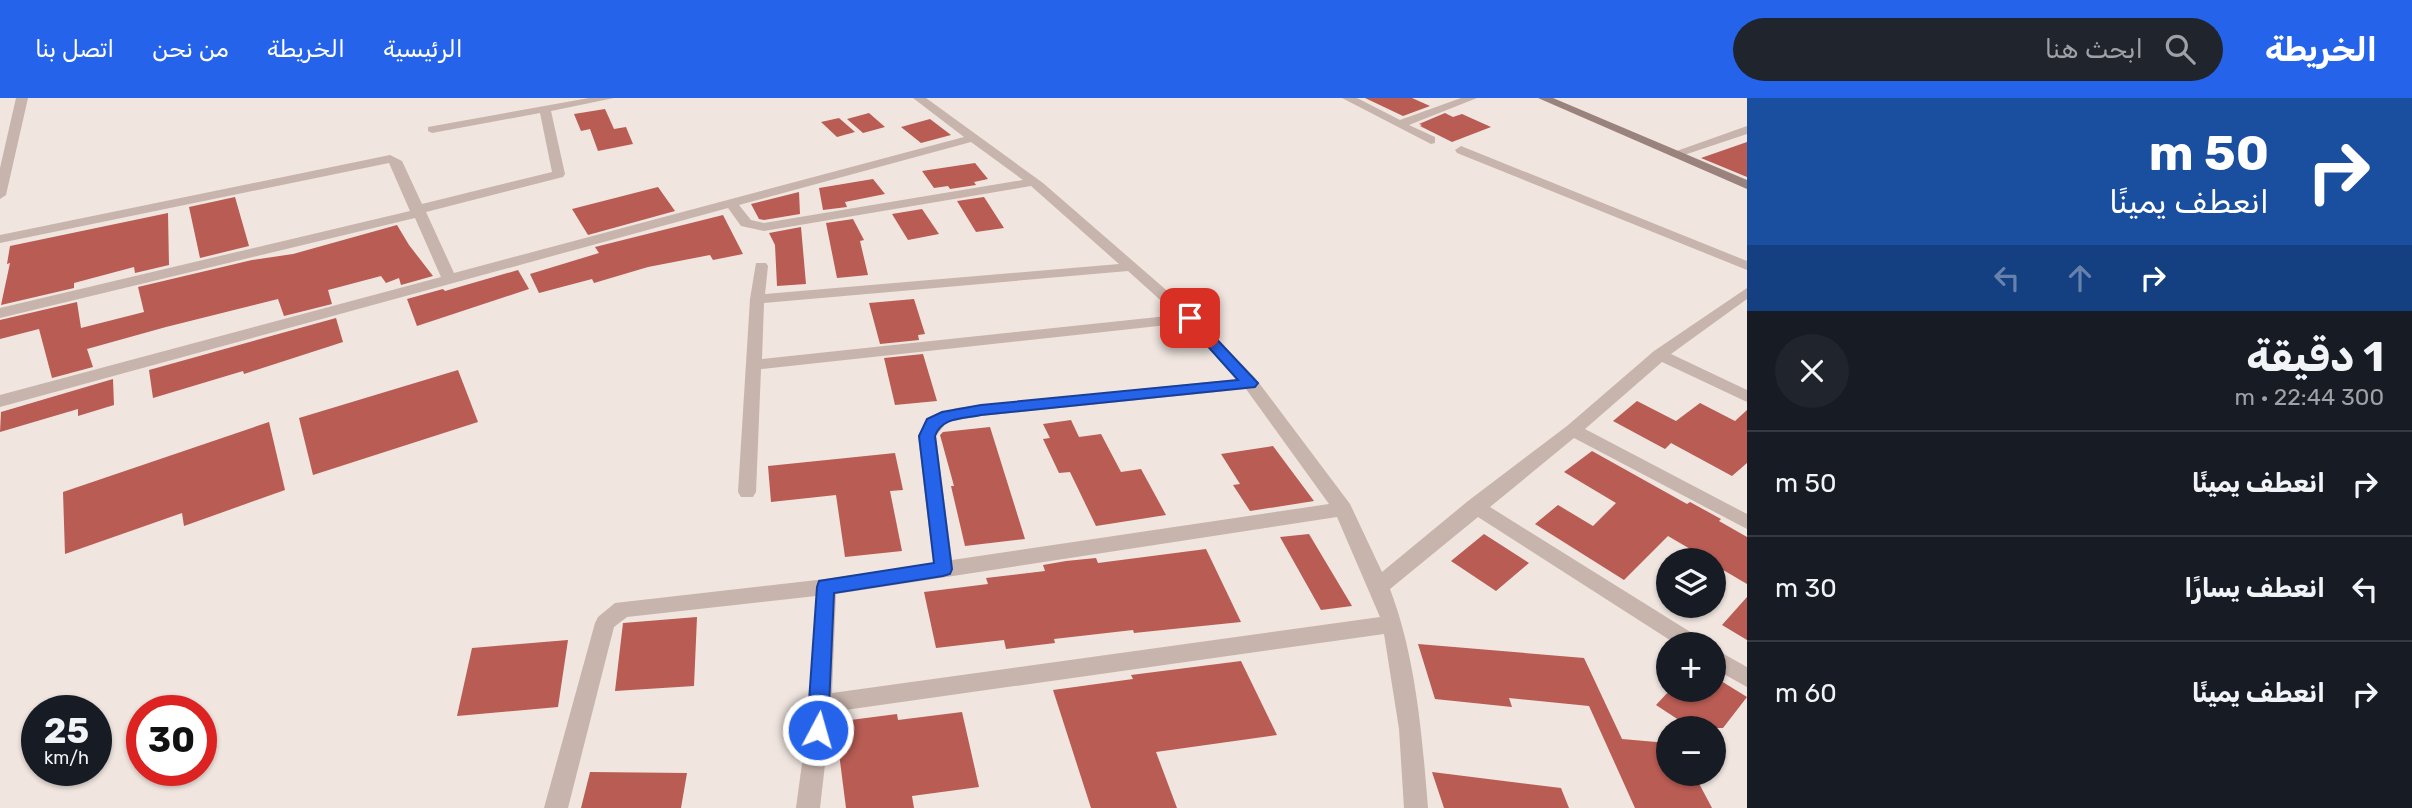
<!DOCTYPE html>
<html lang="ar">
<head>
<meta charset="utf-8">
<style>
  :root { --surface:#171b24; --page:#20242c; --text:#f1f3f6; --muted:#9ea1a6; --line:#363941; --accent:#2563eb }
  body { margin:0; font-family:Rubik,"Noto Sans Arabic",sans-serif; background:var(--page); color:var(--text); direction:rtl; height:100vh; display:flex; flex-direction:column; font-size:26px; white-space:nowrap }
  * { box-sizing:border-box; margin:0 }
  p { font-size:23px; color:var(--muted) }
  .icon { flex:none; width:38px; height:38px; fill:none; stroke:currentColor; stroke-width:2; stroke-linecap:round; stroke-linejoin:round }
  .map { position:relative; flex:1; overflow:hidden; direction:ltr }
  .side { display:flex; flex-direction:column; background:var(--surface); width:665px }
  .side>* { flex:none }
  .hud { background:#1a4fa0; color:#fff; overflow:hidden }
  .tools { position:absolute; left:1656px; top:450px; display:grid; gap:14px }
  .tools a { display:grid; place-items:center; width:70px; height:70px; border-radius:50%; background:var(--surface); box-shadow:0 2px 5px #0004; font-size:35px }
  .speed { position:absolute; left:21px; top:597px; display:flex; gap:14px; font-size:35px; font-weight:700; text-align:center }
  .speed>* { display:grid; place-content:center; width:91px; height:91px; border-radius:50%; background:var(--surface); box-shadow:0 2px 5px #0004; line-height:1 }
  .speed small { font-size:18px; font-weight:400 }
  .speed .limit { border:10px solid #d22; background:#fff; color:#111 }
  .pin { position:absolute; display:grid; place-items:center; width:60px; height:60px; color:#fff; margin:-30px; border-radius:14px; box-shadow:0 4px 10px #0006 }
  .me { position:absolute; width:77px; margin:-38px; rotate:6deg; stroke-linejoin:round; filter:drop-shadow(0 0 5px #0008) }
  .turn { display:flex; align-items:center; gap:24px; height:147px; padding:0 28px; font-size:32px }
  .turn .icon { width:91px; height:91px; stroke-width:2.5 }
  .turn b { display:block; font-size:49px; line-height:60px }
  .lanes { display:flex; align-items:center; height:66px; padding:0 28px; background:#0003; justify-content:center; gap:35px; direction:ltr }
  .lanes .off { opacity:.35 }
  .round { display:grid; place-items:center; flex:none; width:74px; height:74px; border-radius:37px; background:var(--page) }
  .overview { display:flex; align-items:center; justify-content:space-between; height:119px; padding:0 28px }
  h1 { font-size:42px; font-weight:700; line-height:52px }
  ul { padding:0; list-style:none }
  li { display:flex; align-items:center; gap:21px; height:105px; padding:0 28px; border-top:2px solid var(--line) }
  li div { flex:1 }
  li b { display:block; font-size:26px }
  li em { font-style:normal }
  header { display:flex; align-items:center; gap:42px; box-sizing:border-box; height:98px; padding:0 35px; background:var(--accent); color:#fff }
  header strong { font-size:33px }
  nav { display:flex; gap:38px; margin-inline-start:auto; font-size:24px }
  .search { width:490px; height:63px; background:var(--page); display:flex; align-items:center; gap:18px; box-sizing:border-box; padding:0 24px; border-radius:38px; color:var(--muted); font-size:26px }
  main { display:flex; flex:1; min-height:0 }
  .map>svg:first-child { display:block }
</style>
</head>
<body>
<header>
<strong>الخريطة</strong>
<div class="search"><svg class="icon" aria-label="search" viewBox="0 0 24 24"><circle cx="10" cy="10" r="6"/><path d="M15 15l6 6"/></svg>ابحث هنا</div>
<nav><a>الرئيسية</a><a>الخريطة</a><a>من نحن</a><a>اتصل بنا</a></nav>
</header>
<main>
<section class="side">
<div class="hud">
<div class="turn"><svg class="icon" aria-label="right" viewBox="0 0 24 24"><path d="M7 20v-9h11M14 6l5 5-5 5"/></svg><div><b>50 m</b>انعطف يمينًا</div></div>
<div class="lanes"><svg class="icon off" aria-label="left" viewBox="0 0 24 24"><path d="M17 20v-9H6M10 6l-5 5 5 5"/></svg><svg class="icon off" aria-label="ahead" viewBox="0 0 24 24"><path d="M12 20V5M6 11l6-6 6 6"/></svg><svg class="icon" aria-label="right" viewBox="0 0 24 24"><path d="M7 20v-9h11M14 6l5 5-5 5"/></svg></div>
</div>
<div class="overview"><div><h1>1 دقيقة</h1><p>300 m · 22:44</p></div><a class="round"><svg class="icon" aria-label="close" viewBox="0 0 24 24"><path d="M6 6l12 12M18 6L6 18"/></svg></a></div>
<ul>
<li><svg class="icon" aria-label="right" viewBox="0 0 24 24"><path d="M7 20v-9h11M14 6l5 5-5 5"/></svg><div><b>انعطف يمينًا</b></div><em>50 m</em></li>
<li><svg class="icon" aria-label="left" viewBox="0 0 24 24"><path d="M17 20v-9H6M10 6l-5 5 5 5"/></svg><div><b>انعطف يسارًا</b></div><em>30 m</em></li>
<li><svg class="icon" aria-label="right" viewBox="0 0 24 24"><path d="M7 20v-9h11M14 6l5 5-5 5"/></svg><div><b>انعطف يمينًا</b></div><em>60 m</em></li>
</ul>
</section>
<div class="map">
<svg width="1747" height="710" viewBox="0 0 1747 710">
  <rect width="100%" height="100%" fill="#f0e5df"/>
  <path fill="#b95c54" d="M1365,0H1412L1430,8L1403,18Z
    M605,11L614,31L626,29L633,46L598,53L590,31L581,33L574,16Z
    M869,15L885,29L863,35L847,21Z
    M1445,15L1453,19L1462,16L1491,29L1452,44L1420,28L1422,27L1419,26Z
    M839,20L855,34L837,39L821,24Z
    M930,21L951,37L921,45L901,29Z
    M1747,44V79L1701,60Z
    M975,65L988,81L974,84L976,87L950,91L948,88L934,90L922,73Z
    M873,81L885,96L845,104L847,109L823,112L819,90Z
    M658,89L675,113L588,137L572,111Z
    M799,94L800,116L764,122L759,121L751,106Z
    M235,99L249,148L200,160L189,109Z
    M984,99L1004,130L976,134L957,103Z
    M922,111L939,136L908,142L892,116Z
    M168,115L169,167L135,175L134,169L74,185V190L1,207L10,165L7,166L10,148Z
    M723,117L743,156L713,162L710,157L648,169L594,185L592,181L539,195L530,176L599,155L595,149Z
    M853,121L864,142L860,143L868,177L837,180L826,125Z
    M397,127L409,147L433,178L401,187L399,180L386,185L381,178L328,192L332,206L284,218L278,201L166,229L87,251L93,269L52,280L39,231L0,241V222L77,204L81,230L144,214L138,189L252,162L293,156Z
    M801,129L806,186L777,188L775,147L769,135Z
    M518,172L529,191L417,228L407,201L443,191L445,193Z
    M914,201L925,236L918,237L919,242L880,246L869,205Z
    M336,220L343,244L244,276L243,273L153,300L149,272Z
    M923,256L937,303L895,307L884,260Z
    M458,272L478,324L313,377L299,320Z
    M113,281L114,307L78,318V311L0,334L1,314Z
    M1637,303L1676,323L1700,305L1735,323L1747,312V365L1732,378L1671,345L1665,351L1613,323Z
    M1071,322L1079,339L1101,336L1121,374L1141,371L1166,417L1096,428L1070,374L1059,375L1043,341L1050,340L1043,326Z
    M269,324L285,392L184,428L182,415L65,456L63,394Z
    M990,329L1025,441L965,448L951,388H954L940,337L943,334Z
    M1273,348L1314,403L1250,413L1233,387L1240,386L1221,356Z
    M1592,353L1687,406L1690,404L1721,421L1719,423L1747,439V486L1713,466V462H1709L1668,438L1624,482L1535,426L1558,407L1593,428L1616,405L1564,374Z
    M895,355L903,392L890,393L902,453L845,459L836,397L771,404L768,368Z
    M1309,436L1352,508L1321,512L1280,439Z
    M1484,436L1529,465L1496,493L1451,463Z
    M1206,451L1241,524L1134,535L1133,532L1054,541L1055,545L1006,551L1004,542L936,550L924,494L988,486L986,480L1045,473L1043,467L1066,463L1096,460L1098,465Z
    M1747,499V542L1722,527Z
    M697,519L694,588L615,593L623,525Z
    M568,542L558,609L457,618L472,550Z
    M1418,546L1584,560L1622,641L1668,645V676H1694L1712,710H1635L1589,608L1509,600L1512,609L1435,601Z
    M1241,563L1277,637L1156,654L1177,710H1091L1053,592L1133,581L1131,577Z
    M1713,578L1747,599L1723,630H1691L1656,607L1670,592H1713Z
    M962,614L979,689L912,698L914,710H846L835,624L897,616L898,622Z
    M590,674L687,675L681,710H581Z
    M1432,674L1561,690L1569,710H1444Z"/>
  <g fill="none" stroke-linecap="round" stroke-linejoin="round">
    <path fill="#c7b4ac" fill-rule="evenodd" d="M16,0H28L6,97L0,101V70Z
      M589,0H614L551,13L565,76L563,79L426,114L454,175L964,39L913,0H926L1043,85L1195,217L1256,281L1350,406L1382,474L1468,403L1567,328L1654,253L1747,190V201L1671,256L1747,292V304L1662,264L1585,331L1747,416V431L1574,340L1490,409L1700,540L1703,546H1676L1478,419L1390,491C1416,560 1422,636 1428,710H1404L1399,631L1384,536L831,614L820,710H796L810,606L816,498L627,519L614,529L568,710H544L595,525L598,519L615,505L826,481L933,465L918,338L929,320L956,310L1237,281L1186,225L761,271L756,394L753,399H741L738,394L750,201L756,165H766L768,168L765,196L1119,166L1031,88L764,133L741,128L728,110L0,309V297L441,179L415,120L0,220V210L410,113L389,65L0,145V137L390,57L402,63L422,106L552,74L540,15L432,35L428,33V29ZM971,44L1023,82L764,125L751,122L739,107ZM1128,173L1177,217L762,261L764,205ZM1246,291L1329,406L952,462L936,338L947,324L981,318ZM1337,419L1380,519L832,595L836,496Z
      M1342,0H1357L1400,22L1461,0H1477L1409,27L1435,39V45L1431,46Z
      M1747,28V36L1681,58L1671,55Z
      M1461,48L1747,163V172L1457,55L1455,52Z
      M1713,550L1747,569V589L1713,570Z"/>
    <path fill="#9b837d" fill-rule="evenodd" d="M1538,0H1553L1747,82V91Z"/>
  </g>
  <path fill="#2563eb" stroke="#184099" stroke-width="2" d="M1190,215L1194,217L1255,282L1258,285L1255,289L981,317C962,321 942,319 935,338L952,471L950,476L943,478L834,495L828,632L825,638L818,641L810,638L807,632L817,489L819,483L934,465L919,338L927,321L942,314L981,307L1238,282L1185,223L1183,220Z"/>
</svg>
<div class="tools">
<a><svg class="icon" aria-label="layers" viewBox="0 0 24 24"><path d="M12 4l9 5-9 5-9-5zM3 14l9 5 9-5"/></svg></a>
<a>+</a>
<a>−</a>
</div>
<div class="speed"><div>25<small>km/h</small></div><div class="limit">30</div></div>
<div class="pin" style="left:1190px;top:220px;background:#d93025"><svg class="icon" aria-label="arrive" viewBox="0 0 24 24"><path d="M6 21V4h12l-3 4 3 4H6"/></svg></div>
<svg class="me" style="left:818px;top:632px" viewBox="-20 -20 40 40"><circle r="17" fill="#2563eb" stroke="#fff" stroke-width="3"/><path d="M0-11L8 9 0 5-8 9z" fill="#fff"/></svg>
</div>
</main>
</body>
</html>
